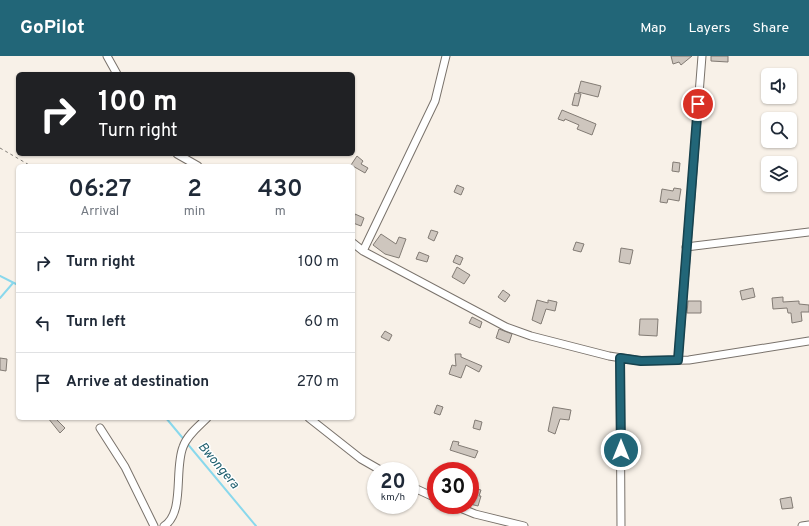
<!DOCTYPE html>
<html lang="en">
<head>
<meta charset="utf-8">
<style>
  :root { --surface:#fff; --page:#f2f2f3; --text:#1f2937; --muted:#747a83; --line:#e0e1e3; --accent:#226678 }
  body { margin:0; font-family:Overpass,sans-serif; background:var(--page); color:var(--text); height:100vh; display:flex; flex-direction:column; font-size:15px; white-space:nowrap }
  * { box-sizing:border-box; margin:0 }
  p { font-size:13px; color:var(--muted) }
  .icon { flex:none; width:22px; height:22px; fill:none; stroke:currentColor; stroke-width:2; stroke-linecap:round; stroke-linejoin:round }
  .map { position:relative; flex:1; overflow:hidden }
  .side { position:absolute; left:16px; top:108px; width:339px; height:256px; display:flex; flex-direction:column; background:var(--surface); border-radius:6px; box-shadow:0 1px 3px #0004 }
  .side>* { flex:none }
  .guide { position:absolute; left:16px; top:16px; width:339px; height:84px; border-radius:6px; box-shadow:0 1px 3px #0004; background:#202124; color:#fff; overflow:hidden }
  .controls { position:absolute; left:761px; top:12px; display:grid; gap:8px }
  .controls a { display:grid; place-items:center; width:36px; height:36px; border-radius:6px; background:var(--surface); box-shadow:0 1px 3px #0004; font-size:20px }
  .speed { position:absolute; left:367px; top:406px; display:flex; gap:8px; font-size:20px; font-weight:700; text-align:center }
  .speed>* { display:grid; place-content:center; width:52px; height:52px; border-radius:50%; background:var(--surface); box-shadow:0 1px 3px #0004; line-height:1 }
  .speed small { font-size:10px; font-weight:400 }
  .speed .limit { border:6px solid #d22; background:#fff; color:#111 }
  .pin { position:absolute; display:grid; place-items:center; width:34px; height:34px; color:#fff; margin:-17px; border:2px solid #fff; border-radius:50%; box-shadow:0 1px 4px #0007 }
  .me { position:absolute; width:44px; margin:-22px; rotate:0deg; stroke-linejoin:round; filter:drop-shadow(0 0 3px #0008) }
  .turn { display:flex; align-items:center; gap:14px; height:84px; padding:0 16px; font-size:18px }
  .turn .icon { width:52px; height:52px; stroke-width:2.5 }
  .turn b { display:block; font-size:28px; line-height:34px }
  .eta { display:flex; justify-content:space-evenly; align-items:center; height:68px; text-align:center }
  .eta b { font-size:24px; font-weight:600; line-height:28px }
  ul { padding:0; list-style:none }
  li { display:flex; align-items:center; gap:12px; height:60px; padding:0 16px; border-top:1px solid var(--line) }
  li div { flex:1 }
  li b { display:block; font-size:15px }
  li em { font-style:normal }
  header { display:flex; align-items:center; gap:24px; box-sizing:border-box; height:56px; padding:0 20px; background:var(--accent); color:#fff }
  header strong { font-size:19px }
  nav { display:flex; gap:22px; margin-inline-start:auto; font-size:14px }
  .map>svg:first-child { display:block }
</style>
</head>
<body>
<header>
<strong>GoPilot</strong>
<nav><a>Map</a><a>Layers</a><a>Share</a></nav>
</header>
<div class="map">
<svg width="809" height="470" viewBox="0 0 809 470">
  <rect width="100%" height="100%" fill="#f8f1e8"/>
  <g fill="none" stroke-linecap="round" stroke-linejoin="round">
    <path stroke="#89d8ec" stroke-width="2" d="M0,220L18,229
      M0,242L13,227
      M166,362L256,470"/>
  </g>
  <path fill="#cec6be" stroke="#827b74" d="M671,0H692L681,9L679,6L673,8Z
    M711,0H728V6L711,5Z
    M581,25L601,30L598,41L578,36Z
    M575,37L581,38L578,50L572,49Z
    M562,54L596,68L592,79L577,73L579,69L565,63L564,65L558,63Z
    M357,100L363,105L361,108L368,112L365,117L351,109Z
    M673,106L680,107L679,116L672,115Z
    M457,129L464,132L461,139L454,136Z
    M674,132L681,133L679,145L668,143L667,147L660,146L662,133L673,135Z
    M355,158L364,162L361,170L353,167Z
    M431,174L438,176L434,185L428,182Z
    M381,178L396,188L399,181L406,183L399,202L385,198L373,189Z
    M576,186L584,188L581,196L573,194Z
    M621,192L633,194L630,208L619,206Z
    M419,196L429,200L427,206L416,203Z
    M456,199L463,202L460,209L453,206Z
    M457,211L470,219L464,228L452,221Z
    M753,232L755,241L742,244L740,235Z
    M503,234L510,239L505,246L498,241Z
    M783,241V246L799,245V248L809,249V256H801L802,265L792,267L791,257H788L787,252L773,253L772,242Z
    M537,244L548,247V244L557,246L555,255L546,253L541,268L532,264Z
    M688,245H701V257H687Z
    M472,261L482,266L480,272L469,267Z
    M640,263H658L657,280L639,279Z
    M499,273L512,278L509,287L496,282Z
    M385,275L392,279L389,285L381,281Z
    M455,298H461V301L482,310L479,316L466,309L461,322L449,318L452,309L456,310Z
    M0,302L7,303L6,315L0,314Z
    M437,349L443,351L440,359L434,357Z
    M553,351L571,354L569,364L560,363L555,378L548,375Z
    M48,362H55L65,372L60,377Z
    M475,364L482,366L480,374L473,372Z
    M453,385L459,386L458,389L478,395L475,402L450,394Z
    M473,432L481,434L479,440H481L478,450L470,448Z
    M791,441L793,452L782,453L780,443Z"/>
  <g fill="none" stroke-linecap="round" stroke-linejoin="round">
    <defs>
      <path id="minor" d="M107,0L117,18
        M177,98L198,110
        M353,187L363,195L506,271L531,280L609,300L641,305L689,304L809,285
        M686,191L809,176
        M363,195L435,45L446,0
        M620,302L621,470
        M678,304L702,0
        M309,362L361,403L382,415
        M100,372L125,411L154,470
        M410,430L436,442
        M453,449L475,458L524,470
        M164,470C185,457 174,413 183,391C187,379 199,370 207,362
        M802,470L809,469"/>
    </defs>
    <use href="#minor" stroke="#79726b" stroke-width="9"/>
    <path stroke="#837f79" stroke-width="1" stroke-dasharray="3 3" stroke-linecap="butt" d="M0,92L31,110"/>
    <use href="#minor" stroke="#fff" stroke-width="7"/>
  </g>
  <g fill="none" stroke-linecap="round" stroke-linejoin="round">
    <defs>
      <path id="route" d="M621,394L620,302L641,305L678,304L698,48"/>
    </defs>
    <use href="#route" stroke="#16424e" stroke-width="10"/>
    <use href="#route" stroke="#226678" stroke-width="7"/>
  </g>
  <g text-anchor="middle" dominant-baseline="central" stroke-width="3" stroke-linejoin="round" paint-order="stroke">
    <g font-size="13" font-style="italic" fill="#1f5f6e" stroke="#fff">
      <text transform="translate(218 410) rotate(50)">Bwongera</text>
    </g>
  </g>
</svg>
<div class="controls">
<a><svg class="icon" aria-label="sound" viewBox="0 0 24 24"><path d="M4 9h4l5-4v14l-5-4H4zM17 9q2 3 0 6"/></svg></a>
<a><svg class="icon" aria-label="search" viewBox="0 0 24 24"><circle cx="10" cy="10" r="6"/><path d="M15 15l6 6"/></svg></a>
<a><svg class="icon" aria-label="layers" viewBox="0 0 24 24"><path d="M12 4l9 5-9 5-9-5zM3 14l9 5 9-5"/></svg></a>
</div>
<div class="speed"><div>20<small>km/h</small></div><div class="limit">30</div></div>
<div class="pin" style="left:698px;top:48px;background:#d93025"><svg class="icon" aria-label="arrive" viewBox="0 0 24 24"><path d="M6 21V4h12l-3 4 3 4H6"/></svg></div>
<svg class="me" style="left:621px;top:394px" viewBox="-20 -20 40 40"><circle r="17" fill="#226678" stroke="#fff" stroke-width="3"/><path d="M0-11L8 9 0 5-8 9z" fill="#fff"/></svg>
<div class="guide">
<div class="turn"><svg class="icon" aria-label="right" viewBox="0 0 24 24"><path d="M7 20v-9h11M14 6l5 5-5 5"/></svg><div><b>100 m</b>Turn right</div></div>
</div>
<section class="side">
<div class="eta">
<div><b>06:27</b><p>Arrival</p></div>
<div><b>2</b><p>min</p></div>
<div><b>430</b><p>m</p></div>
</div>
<ul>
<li><svg class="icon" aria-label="right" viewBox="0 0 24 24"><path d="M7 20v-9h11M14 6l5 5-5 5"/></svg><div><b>Turn right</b></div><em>100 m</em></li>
<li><svg class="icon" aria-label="left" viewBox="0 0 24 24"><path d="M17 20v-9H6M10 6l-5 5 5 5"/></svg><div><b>Turn left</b></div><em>60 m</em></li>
<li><svg class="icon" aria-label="arrive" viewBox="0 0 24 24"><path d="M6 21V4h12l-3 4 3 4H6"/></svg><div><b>Arrive at destination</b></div><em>270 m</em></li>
</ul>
</section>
</div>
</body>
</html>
